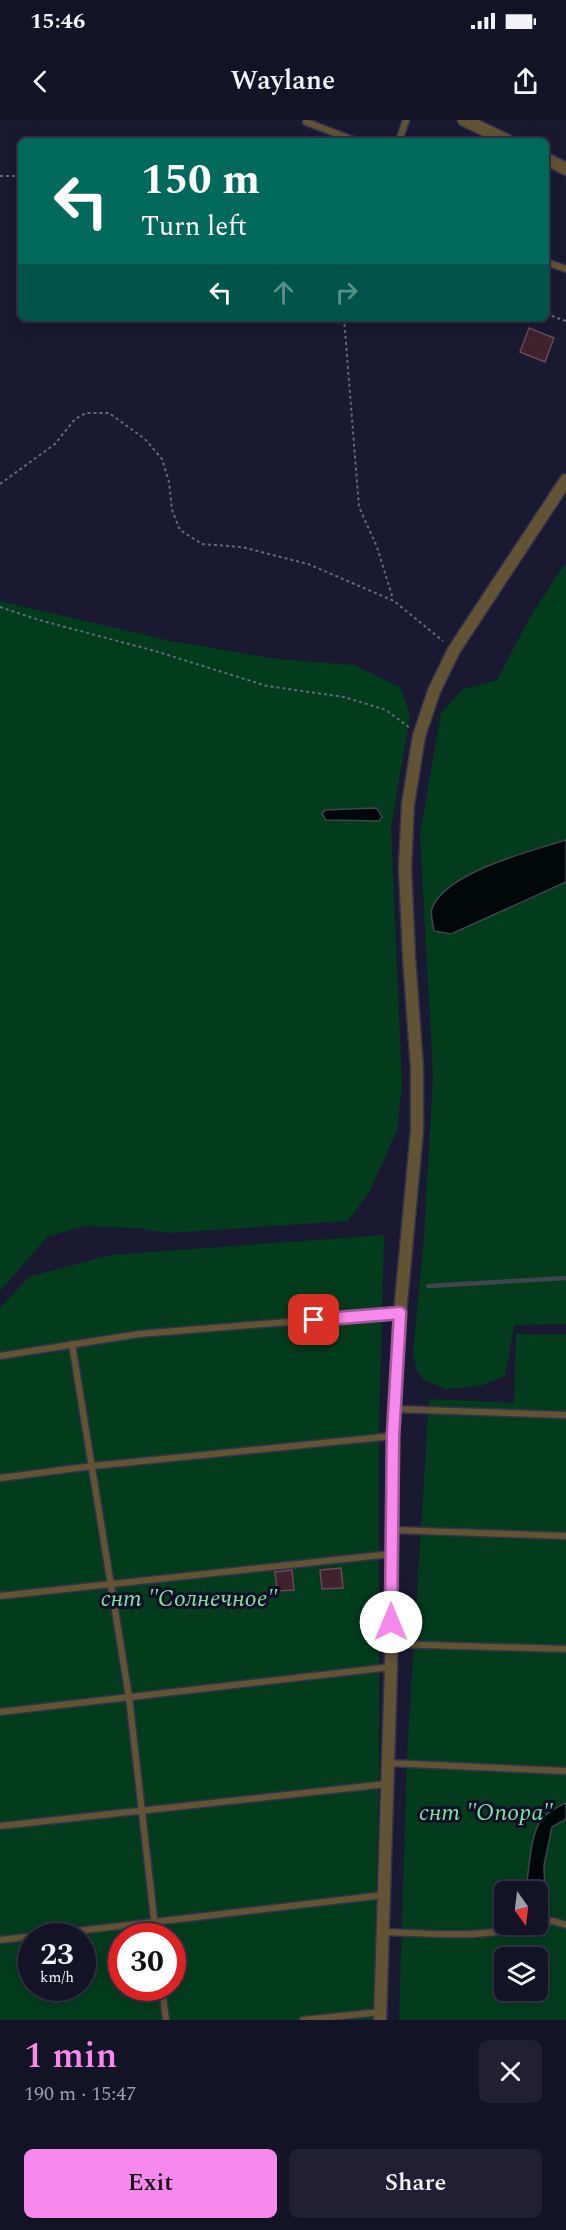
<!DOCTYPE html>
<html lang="en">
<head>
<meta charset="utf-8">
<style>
  :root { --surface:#131326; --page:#202032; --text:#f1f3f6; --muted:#9d9ea7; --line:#323243; --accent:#f788ec }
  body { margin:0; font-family:Spectral,serif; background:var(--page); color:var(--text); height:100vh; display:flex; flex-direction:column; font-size:22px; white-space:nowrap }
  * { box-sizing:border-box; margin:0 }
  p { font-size:20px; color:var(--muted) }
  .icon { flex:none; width:33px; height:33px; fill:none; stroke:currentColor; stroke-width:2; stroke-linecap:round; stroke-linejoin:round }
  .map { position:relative; height:1900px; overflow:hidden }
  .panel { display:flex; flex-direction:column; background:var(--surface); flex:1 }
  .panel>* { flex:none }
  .top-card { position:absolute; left:18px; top:18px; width:531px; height:183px; border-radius:9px; box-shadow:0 3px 15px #0003,0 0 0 2px var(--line); background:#00695c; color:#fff; overflow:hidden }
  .needle { width:39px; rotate:166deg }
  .tools { position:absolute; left:494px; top:1761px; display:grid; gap:12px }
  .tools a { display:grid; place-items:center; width:54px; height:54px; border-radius:9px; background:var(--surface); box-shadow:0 3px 15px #0003,0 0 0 2px var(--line); font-size:30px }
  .speed { position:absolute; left:18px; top:1803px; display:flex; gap:12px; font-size:30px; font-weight:700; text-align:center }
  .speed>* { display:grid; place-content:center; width:78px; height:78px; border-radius:50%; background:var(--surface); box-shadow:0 3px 15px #0003,0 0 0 2px var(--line); line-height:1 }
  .speed small { font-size:15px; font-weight:400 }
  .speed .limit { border:9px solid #d22; background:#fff; color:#111 }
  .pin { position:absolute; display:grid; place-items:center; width:51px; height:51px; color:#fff; margin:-26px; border-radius:12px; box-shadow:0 3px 9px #0006 }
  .me { position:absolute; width:66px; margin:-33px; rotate:0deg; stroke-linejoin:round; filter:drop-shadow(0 0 4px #0008) }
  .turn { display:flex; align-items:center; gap:21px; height:126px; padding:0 24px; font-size:27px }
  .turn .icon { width:78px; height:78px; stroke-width:2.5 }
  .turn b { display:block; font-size:42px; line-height:51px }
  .lanes { display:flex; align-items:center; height:57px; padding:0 24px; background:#0003; justify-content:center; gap:30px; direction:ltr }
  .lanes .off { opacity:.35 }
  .round { display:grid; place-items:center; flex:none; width:63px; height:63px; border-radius:9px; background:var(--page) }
  .headline { display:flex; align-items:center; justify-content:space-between; height:102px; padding:0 24px }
  h1 { font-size:36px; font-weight:600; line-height:45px; color:var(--accent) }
  .action { display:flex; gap:12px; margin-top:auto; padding:12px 24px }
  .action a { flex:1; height:69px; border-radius:9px; background:var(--accent); color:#111; font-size:24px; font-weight:600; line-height:69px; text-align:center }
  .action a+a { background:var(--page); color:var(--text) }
  .status { display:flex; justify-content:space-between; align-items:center; height:42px; padding:0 30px; background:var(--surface); direction:ltr }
  .status svg { height:16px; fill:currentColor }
  header { display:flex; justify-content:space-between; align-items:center; height:78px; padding:0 24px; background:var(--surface); font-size:27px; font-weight:600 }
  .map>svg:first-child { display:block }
</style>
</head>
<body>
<div class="status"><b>15:46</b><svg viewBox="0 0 49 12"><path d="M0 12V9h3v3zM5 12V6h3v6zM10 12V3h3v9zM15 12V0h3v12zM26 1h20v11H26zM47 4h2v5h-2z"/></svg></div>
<header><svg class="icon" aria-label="back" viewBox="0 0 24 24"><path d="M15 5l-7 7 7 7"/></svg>Waylane<svg class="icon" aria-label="share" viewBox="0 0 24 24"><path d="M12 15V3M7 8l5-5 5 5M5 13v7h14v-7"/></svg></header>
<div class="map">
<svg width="566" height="1900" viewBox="0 0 566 1900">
  <rect width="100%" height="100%" fill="#191932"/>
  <path fill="#023c1d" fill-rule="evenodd" d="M566,442V720L487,745L451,814L566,762V1204L514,1205L505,1256L480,1266L446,1269L424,1260L416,1249L413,1233L424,1117L433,957L420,714L441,593L463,569L497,560L530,497Z
    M0,481L171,521L276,539L354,545L400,567L410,595L391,708L402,966L397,1010L370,1071L348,1101L168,1113L137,1108L85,1106L47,1117L0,1171Z
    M384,1115L379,1305V1653L373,1900H0V1188L29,1157L110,1135ZM32,1816H82V1868H32ZM122,1816H172V1868H122Z
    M516,1214H566V1900H399L407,1636L429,1279L514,1283ZM504,1772H537V1804H504ZM504,1838H537V1870H504Z"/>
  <path fill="#000809" stroke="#3f454b" stroke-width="1.5" d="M375,688L378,690L382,697L379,701L326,700L322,694L325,690Z
    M566,720V762L451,814L434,811C433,804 430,795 432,788C446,752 531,731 566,720Z
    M566,1683V1699L552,1707L544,1745L545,1775L541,1789L537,1790V1772L526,1771V1769C529,1751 530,1713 542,1699C549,1691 557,1687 566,1683Z"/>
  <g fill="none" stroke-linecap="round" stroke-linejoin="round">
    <path stroke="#3f454b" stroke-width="4.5" d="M428,1166L566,1158"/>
  </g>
  <path fill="#40222e" stroke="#694955" stroke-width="1.5" d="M529,208L554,218L545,242L520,232Z
    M341,1448L343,1468L322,1469L320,1450Z
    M292,1450L294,1470L277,1471L275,1452Z"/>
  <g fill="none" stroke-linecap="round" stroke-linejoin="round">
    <defs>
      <path id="service" d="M306,2L356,21
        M399,21L406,0
        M546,142L566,149
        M72,1224L129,1577L156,1816
        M0,1236L139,1214L400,1193
        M394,1289L566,1295
        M0,1358L93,1346L393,1316
        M393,1410L566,1416
        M0,1476L391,1434
        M391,1524L566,1529
        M0,1592L391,1547
        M388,1643L566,1651
        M0,1706L387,1664
        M537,1802L553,1801L566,1805
        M383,1812C432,1813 483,1820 530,1804
        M0,1820L384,1775
        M162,1868L166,1900
        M303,1900L380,1892"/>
      <path id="minor" d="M464,0L508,21
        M546,39L566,49
        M380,1900L391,1547L393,1316L400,1193L417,1010V948L409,837L405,748L408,684L419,616L434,571L454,530L566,360"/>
    </defs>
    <use href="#service" stroke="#33334b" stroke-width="9"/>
    <use href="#minor" stroke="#33334b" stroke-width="15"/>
    <path stroke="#66677d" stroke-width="2" stroke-dasharray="3 3" stroke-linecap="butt" d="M0,56H21
      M546,194L566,201
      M344,198L359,387L377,427L393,479
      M0,364L55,324L75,299L86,293H109L145,319L162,339L169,362L172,390L180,410L202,424L242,427L308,444L394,481L443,521
      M0,487L39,500L155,531L267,566L344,577L386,590L410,608"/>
    <use href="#service" stroke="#635335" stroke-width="6"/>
    <use href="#minor" stroke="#635335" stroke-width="12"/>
  </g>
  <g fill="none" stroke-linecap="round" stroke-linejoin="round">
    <defs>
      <path id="route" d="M314,1200L400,1193L393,1316L391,1502"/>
    </defs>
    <use href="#route" stroke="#a15899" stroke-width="15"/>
    <use href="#route" stroke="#f788ec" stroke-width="10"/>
  </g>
  <g text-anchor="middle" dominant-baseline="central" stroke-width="6" stroke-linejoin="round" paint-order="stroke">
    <g font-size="24" font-style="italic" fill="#7de5a0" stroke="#100f27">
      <text x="189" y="1479">снт "Солнечное"</text>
      <text x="486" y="1693">снт "Опора"</text>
    </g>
  </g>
</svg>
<div class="tools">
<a><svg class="needle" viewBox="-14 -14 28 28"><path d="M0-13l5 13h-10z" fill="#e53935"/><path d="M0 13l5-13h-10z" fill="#9d9ea7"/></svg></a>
<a><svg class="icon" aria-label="layers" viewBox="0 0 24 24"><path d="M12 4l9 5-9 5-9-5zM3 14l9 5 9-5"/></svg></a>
</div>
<div class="speed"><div>23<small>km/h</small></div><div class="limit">30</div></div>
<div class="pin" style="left:314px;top:1200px;background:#d93025"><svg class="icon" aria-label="arrive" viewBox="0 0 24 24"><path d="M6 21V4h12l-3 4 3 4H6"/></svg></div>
<svg class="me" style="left:391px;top:1502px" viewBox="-20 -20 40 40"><circle r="19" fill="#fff"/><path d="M0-13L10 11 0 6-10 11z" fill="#f788ec"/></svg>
<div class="top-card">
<div class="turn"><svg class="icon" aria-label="left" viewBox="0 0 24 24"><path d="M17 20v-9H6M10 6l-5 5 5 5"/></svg><div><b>150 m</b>Turn left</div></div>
<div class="lanes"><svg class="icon" aria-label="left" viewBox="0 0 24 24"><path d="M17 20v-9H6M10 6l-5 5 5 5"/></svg><svg class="icon off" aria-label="ahead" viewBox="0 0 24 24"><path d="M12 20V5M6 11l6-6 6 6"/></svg><svg class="icon off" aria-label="right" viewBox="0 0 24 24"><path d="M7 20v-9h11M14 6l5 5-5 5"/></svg></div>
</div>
</div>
<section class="panel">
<div class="headline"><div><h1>1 min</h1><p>190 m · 15:47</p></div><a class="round"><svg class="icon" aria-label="close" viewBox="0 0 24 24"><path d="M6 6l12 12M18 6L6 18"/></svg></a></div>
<div class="action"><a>Exit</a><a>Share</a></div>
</section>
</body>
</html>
